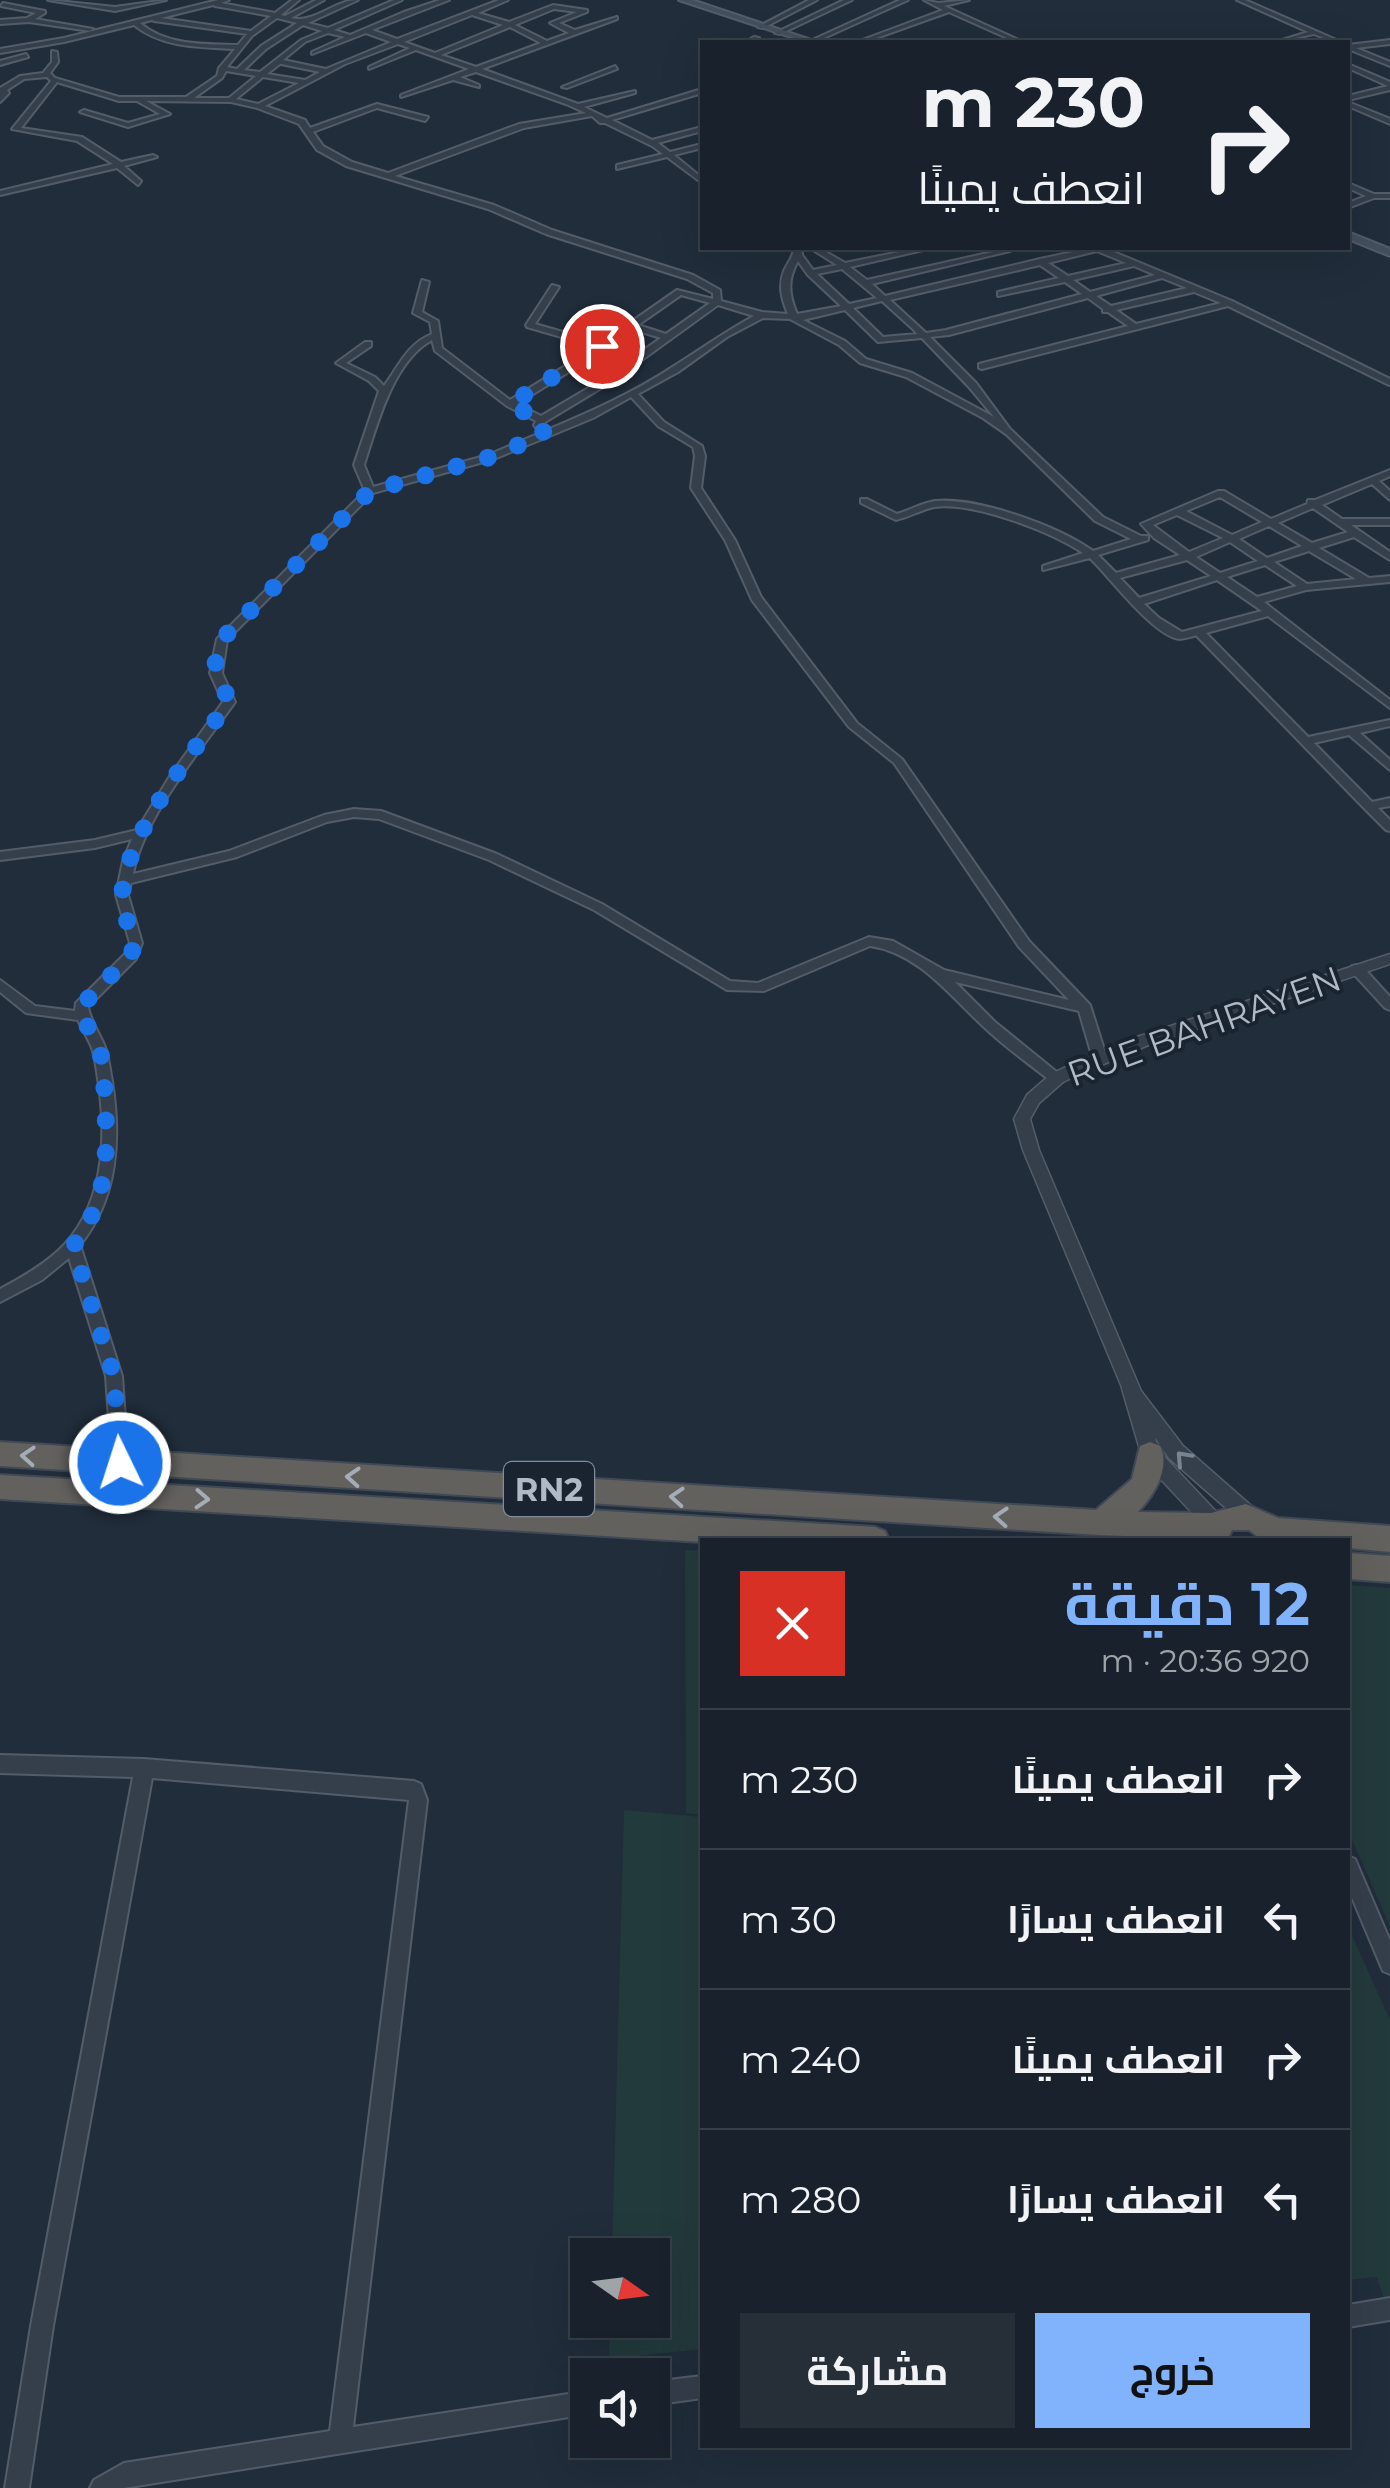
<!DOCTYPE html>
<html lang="ar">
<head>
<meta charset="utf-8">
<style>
  :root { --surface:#19222c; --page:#262f38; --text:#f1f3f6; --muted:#9fa4a9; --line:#373f48; --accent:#80b3fc }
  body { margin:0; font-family:Montserrat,Cairo,sans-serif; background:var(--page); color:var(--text); direction:rtl; height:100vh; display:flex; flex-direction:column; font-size:38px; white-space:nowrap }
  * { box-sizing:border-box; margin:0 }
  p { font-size:32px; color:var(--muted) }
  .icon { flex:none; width:55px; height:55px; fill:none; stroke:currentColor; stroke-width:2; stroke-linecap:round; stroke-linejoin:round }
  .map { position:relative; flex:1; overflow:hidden; direction:ltr }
  .side { position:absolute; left:700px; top:1538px; width:650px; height:910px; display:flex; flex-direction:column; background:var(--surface); border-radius:0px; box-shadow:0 10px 40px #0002,0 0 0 2px var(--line); direction:rtl }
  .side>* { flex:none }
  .hud { position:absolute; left:700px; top:40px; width:650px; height:210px; border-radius:0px; box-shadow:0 10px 40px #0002,0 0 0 2px var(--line); direction:rtl; background:#19222c; color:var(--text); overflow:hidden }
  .needle { width:65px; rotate:104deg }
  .tools { position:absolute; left:570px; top:2238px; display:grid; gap:20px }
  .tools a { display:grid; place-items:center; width:100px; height:100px; border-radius:0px; background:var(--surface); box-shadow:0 10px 40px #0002,0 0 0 2px var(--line); font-size:50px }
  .pin { position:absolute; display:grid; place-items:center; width:85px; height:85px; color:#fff; margin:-42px; border:5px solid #fff; border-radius:50%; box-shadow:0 2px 10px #0007 }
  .me { position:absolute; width:110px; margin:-55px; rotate:356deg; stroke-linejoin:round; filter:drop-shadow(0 0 8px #0008) }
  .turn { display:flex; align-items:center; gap:35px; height:210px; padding:0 40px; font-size:45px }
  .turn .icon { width:130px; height:130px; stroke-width:2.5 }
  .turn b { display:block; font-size:70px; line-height:85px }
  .round { display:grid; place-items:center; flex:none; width:105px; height:105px; border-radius:0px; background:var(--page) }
  .headline { display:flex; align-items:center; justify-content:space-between; height:170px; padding:0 40px }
  h1 { font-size:60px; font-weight:700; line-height:75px; color:var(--accent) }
  .primary-button { display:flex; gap:20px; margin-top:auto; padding:20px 40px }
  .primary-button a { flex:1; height:115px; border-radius:0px; background:var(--accent); color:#111; font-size:40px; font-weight:700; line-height:115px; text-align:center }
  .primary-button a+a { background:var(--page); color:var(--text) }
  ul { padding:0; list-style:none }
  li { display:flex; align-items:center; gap:30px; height:140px; padding:0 40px; border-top:2px solid var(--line) }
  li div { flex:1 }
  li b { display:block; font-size:38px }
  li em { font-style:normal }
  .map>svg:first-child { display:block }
</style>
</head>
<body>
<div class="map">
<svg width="1390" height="2488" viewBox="0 0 1390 2488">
  <rect width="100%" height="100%" fill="#212d3b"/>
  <path fill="#233a3c" d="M685,1550L702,1551V1815L686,1813Z
    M1348,1585L1390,1588V1926L1348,1831Z
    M624,1810L702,1817V2349L609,2359L610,2320H652V2255H612Z
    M1348,1927L1390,2020V2318L1377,2277L1348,2280Z"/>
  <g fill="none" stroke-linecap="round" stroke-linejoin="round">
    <defs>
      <path id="minor" d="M48,0L115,7L166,0L115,11Z
        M218,0H229L221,3L275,13L292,0H299L281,15L285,16L316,0H324L291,18C314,24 334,0 358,0L308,23L328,28L394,0H402L334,30L350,35L404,12L440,0H449L372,30L397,39L499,0H508L478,13L509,22L553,5L587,10V12L559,23L575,30L617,17V19L482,69L578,104L635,91V93L584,107L607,118L702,89V93L612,120L652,140L702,127V131L658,143L670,152L702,144V148L674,155L702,178V183L667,157L617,169V165L663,154L652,146L605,123H600L592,116L524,128L395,176L494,205L552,230L693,275L720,290L721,301L762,312L788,314C782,300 778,286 784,271C788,262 793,258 794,248H802V255L813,270L837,265L810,248H819L845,263L919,248H932L850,267L867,280L1006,249L1010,251L872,284L885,296L1040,259L1092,248H1104L1232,301L1390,379V385L1387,384L1228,306L982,369L979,368V364L1128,326L1108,312H1103V309L1088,298L949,335L930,337L976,383L1010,429L1103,517L1141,536H1148V540L1098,555L1116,573L1180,555L1154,538L1141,524L1218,491H1224L1271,519L1307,504L1308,500H1315L1390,470V476L1379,481L1390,491V500L1372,484L1322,505L1342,519H1390V525H1351L1390,552V560L1354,537L1319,548L1369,578L1390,576V582L1306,590L1264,602L1390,700V708L1268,616L1206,633L1308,737L1390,720V726L1360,733L1390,760V770L1349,735L1314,743L1372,802L1390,798V806L1378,808L1390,820V831L1386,830L1365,809L1196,635C1195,636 1182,639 1180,639C1154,637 1108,575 1090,558L1043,570V566L1083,553C1052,532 972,501 934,507C921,510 909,517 896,520L861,503V499H867L897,514C910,510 922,503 935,501C978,497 1058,526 1093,551L1131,539L1095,521L1006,434L983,418L906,377L860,363L839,345L790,319L763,318L727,337L678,372L638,394L664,422L702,446L705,456L701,488L735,540L761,597L857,723L902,759L1029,941L1090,1005L1107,1059L1100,1064L1093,1059L1079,1011L955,982L995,1022L1064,1078L1062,1082H1052C1029,1064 1005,1047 984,1027C950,996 919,953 870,946L764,991L727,990L594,910L489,860L379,819L354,817L327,822L237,857L131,883L128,895L142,943L136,959L88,1007C91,1023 101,1035 106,1050C109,1060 110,1071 112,1081C121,1139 118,1198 80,1245L122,1376L128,1463L126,1468L120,1470L114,1468L112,1463L106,1376L69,1258L42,1280L0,1302V1289C21,1278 40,1267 58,1251C103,1209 107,1143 99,1086C97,1073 96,1060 92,1048C88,1038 82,1029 78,1020L26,1013L0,992V980L35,1006L75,1011L76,1003L125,954L130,943L116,895L123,861L132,839L95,848L0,860V852L95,840L137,830L170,776L223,702L210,673L217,639L365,491L354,465L379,391L369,381L336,363L365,342H371V346L346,363L375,377L384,386C399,366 407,344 432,334L430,322L413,313L422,280L429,282L422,312L438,321L442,348L510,400L596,347L527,327L526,325L552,285L559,287L535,324L601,343L677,290L713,299V293L687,279L546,234L488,209L346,166L317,150L299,124L257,108L231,102L146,101L170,114L128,127L80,112L84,110L128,123L160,114L137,101H119L57,82L21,128L82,137L121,162L153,155L157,157L124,166L141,181L138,185L117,168L0,195V191L113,164L77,141L12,129L51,81L47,77L24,79L7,90L9,93L0,102V88L20,76L43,73L52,62V51L57,52L58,62L50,73L55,78L119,97H186L217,76L219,68L235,49C200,47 162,48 134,25L64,42L0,53V49L64,38ZM213,5L215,6L271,16L251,31L161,18ZM554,9L577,12L550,23L569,33L547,41L515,25ZM472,15L503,25L435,53L404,42ZM277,18L297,23L261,46L237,69L227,67L252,36ZM152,20L154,21L247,34L238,45C205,44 167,46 140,23ZM303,25L322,31L301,40L260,72L244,70L266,49ZM510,27L541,43L476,67L441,55ZM328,33L345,37L312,52V54L366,33L391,42L326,69L283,60L305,42ZM398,44L410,48L369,67V69L416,50L469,69L401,95V97L453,80L479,87V85L460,77L476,72L566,104L586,113L519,124L388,173L352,162L323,146L313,132L377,108L425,121L428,117L377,104L310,128L305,120L265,106L345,64ZM280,64H281L320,72L305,80L267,74ZM226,71L256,76L229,98H194L222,78ZM263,77L299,83L258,104L236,99ZM1097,251L1126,263L1068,276L1048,263ZM798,261L808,275L841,306L797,314C789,295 787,280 798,261ZM1040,265L1059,278L998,292V296L1065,282L1082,294L946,330L926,333L890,300ZM1134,266L1155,275L1090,292L1073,280ZM842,269L877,298L849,304L817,274ZM1162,278L1187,288L1111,306L1096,296ZM1194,292L1221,303L1136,324L1116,310ZM681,295L710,303L666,334L638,325ZM882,301L914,330L917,334L883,337L853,308ZM718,305L754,316C726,331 701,349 674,366C635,392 590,412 547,430L544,425L545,422L613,381ZM845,310L878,342L922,338L969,387L994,417L912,373L866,359L845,341L803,320ZM632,329L661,338L638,354L609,346ZM432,340L435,351L507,406L536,421L534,425L540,433L488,455L373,487L364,465C377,425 393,361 432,340ZM604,350L633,358L607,377L541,416L517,404ZM631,397L658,426L693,447L695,456L691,488L725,540L752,600L849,727L894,763L1019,947L1069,1000L944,970L893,941L869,937L758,983L730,981L602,904L497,854L381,811L354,809L324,815L229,851L133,874C144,816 201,750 235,702L222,673L227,640L373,493L494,459L593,418ZM1220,497L1262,522L1232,535L1186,511ZM1313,508L1348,532L1312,543L1278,523ZM1177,515L1223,538L1189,552L1153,525ZM1269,526L1302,546L1267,558L1239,539ZM1230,542L1258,561L1220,573L1196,557ZM1309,551L1356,579L1307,584L1274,562ZM1187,560L1211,576L1139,598L1120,578ZM1265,565L1297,586L1257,597L1227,577ZM1217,580L1262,611L1182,632L1159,618L1144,604Z
        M809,0H817L763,28L758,27Z
        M844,0H852L780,34L775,33Z
        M900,0H908L815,42H808Z
        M924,0L938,3L969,0L944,6L1023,42H1016L949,12L865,42H857L943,10Z
        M1237,0H1245L1341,42H1334L1314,34L1276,42L1308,32Z
        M3,3L45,11V13L35,19L93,29L90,31L29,22L0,24V20L27,18L36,13L1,6Z
        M754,37L759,38L753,42H746Z
        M1390,40V44L1356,48L1390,62V66L1348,49V45Z
        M26,54L28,57L0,65V61Z
        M1348,64L1390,82V90L1348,100V96L1388,86L1348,68Z
        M615,66L617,69L567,88L562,87Z
        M1348,102L1390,119V124L1348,106Z
        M1348,183L1374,194H1390V198H1374L1348,208V203L1366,196L1348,188Z
        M1357,965L1362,966L1390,997V1010L1385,1008L1352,972L1350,969L1352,966Z
        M0,1755L144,1759L414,1781L421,1784L427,1800L353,2427L588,2391V2414L124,2488H90L94,2480L124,2463L330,2431L409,1800L152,1778L53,2326L29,2488H5L31,2326L133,1777L0,1773Z
        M1348,1856L1355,1859L1390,1941V1974L1383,1971L1348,1888Z
        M1390,2298V2320L1348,2327V2305Z
        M702,2376V2398L652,2405V2382Z"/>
      <path id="tertiary" d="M1390,954V964L1146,1046L1078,1075L1063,1082L1039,1103L1030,1119L1039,1150L1141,1391L1183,1446L1257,1511L1260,1517L1257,1523L1250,1526L1243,1523L1169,1458L1155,1437L1158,1450L1224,1520L1227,1526L1224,1532L1217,1535L1210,1532L1143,1460L1121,1385L1023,1150L1014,1119L1027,1095L1051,1074L1066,1067L1134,1038Z"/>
      <path id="secondary" d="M679,0H692L817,42H806Z
        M1348,232L1390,249V256L1348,239Z"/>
      <path id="trunk" d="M0,1442L1096,1510L1132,1479L1140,1446L1150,1442L1160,1446C1171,1468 1154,1495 1138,1512L1211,1513L1246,1504L1278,1518L1390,1526V1552L1348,1548V1540H1262L1249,1530H1232L1227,1540L1099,1535L0,1466Z
        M0,1475L875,1527L885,1531L889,1540L702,1542L0,1499Z
        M1348,1553L1390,1556V1582L1348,1579Z"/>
    </defs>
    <use href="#minor" stroke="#535c69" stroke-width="4"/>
    <use href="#tertiary" stroke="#535c69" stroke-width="3"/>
    <use href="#secondary" stroke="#535c69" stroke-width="4"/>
    <use href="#trunk" stroke="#404956" stroke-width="4"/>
    <use href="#minor" fill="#353f4b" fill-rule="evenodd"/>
    <use href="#tertiary" fill="#353f4b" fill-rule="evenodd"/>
    <use href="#secondary" fill="#434e5e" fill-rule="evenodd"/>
    <use href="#trunk" fill="#62615e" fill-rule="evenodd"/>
  </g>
  <defs><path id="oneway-chevron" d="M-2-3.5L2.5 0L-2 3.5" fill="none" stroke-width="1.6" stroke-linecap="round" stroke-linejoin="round" transform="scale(2.5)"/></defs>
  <g stroke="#a4acb7">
    <use href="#oneway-chevron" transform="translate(28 1456) rotate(-176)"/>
    <use href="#oneway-chevron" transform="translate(353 1477) rotate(-176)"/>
    <use href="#oneway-chevron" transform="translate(677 1497) rotate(-176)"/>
    <use href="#oneway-chevron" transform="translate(202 1499) rotate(3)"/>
    <use href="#oneway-chevron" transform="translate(1001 1517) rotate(-176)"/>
  </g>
  <use stroke="#79828f" href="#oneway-chevron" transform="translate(1183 1458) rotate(-133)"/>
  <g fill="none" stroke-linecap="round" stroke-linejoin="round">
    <path stroke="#1a73e8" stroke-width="18" stroke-dasharray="0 32.4" d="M120,1463L114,1376L73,1246C107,1203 108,1157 105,1104C104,1087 105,1065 99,1049C94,1034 82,1022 81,1006L130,956L136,943C131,931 125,918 123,906C114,848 196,748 229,702L215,665L222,639L370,491L490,457L545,434L538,425L540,420L510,404L602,346"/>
  </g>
  <g text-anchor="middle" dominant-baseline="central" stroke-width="8" stroke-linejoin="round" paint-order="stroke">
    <rect fill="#1a2430" stroke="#838c9a" stroke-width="2.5" x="504" y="1462" width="90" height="54" rx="8"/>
    <g font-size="32" font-weight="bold" fill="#b0b9c7">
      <text x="549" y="1489">RN2</text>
    </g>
    <g font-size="35" fill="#b0b9c7" stroke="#1a2430">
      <text transform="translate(1204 1026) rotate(-20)">RUE BAHRAYEN</text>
    </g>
  </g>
</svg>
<div class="tools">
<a><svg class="needle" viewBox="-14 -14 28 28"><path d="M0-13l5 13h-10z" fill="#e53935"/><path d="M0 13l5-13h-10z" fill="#9fa4a9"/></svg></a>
<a><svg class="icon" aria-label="sound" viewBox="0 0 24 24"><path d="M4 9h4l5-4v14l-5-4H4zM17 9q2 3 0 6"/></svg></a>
</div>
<div class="pin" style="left:602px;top:346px;background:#d93025"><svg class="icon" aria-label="arrive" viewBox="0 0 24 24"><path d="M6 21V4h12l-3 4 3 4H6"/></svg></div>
<svg class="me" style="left:120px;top:1463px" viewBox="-20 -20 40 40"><circle r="17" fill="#1a73e8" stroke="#fff" stroke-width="3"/><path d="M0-11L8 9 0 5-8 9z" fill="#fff"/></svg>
<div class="hud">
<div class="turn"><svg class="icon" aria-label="right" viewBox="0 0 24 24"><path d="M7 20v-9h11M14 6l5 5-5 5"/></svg><div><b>230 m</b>انعطف يمينًا</div></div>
</div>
<section class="side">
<div class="headline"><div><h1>12 دقيقة</h1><p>920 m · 20:36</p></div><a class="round" style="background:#d93025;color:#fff"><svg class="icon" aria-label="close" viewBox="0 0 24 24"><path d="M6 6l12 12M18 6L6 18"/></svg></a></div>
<ul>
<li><svg class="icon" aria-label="right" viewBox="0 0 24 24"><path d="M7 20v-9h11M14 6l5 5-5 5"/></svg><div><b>انعطف يمينًا</b></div><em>230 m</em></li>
<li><svg class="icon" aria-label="left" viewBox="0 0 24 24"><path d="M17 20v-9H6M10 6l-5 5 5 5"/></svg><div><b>انعطف يسارًا</b></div><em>30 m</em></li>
<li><svg class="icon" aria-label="right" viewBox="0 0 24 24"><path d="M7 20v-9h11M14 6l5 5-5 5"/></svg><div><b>انعطف يمينًا</b></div><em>240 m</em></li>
<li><svg class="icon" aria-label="left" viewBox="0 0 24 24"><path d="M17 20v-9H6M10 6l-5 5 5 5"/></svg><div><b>انعطف يسارًا</b></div><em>280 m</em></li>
</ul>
<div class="primary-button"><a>خروج</a><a>مشاركة</a></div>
</section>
</div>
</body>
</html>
